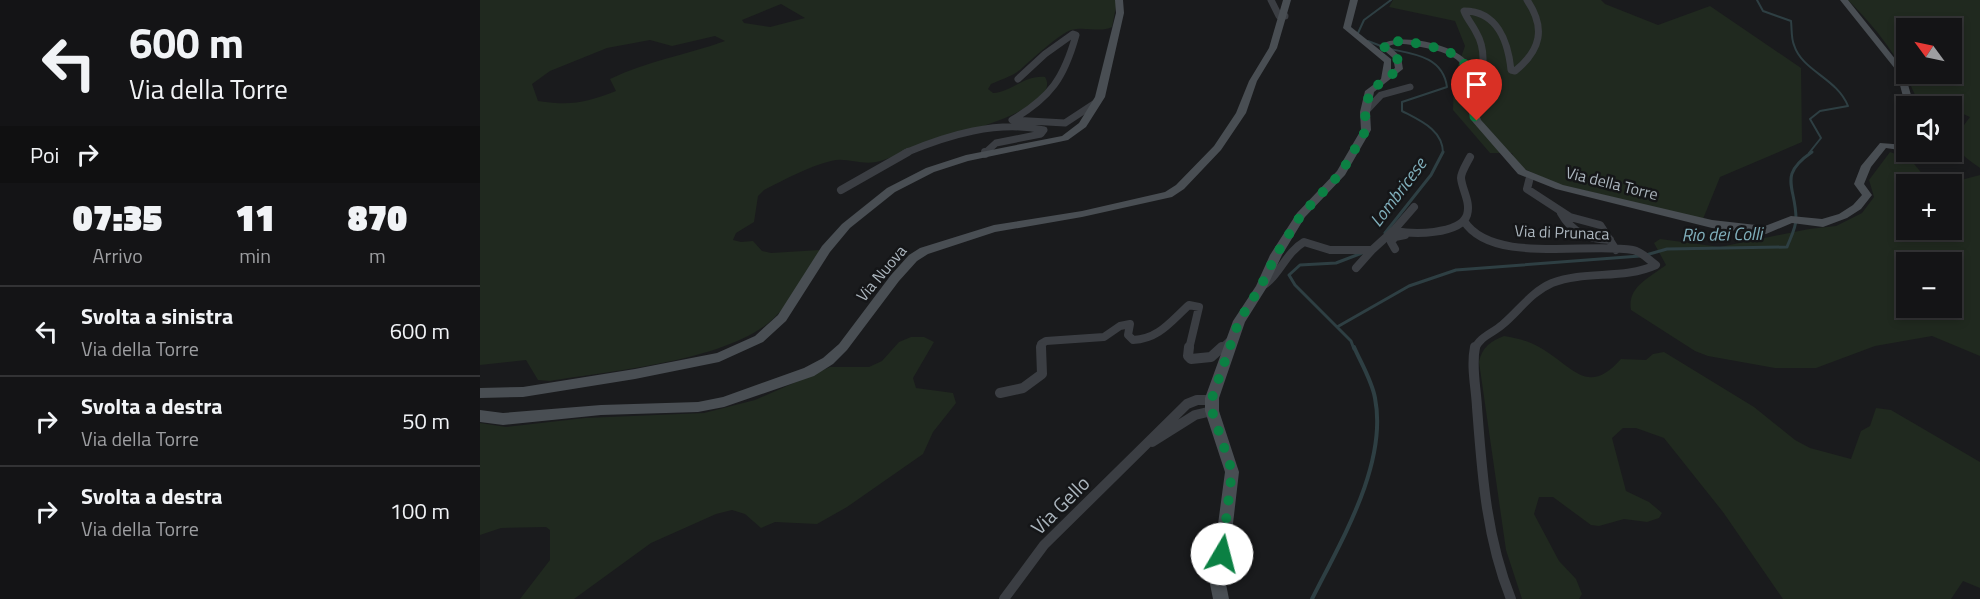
<!DOCTYPE html>
<html lang="it">
<head>
<meta charset="utf-8">
<style>
  :root { --surface:#141416; --page:#212123; --text:#f1f3f6; --muted:#9d9ea1; --line:#333335 }
  body { margin:0; font-family:"Titillium Web",sans-serif; background:var(--page); color:var(--text); height:100vh; display:flex; flex-direction:column; font-size:22px; white-space:nowrap }
  * { box-sizing:border-box; margin:0 }
  p { font-size:20px; color:var(--muted) }
  .icon { flex:none; width:33px; height:33px; fill:none; stroke:currentColor; stroke-width:2; stroke-linecap:round; stroke-linejoin:round }
  .map { position:relative; flex:1; overflow:hidden }
  .details { display:flex; flex-direction:column; background:var(--surface); width:480px }
  .details>* { flex:none }
  .guide { background:#141416; color:var(--text); overflow:hidden }
  .needle { width:39px; rotate:303deg }
  .buttons { position:absolute; left:1416px; top:18px; display:grid; gap:12px }
  .buttons a { display:grid; place-items:center; width:66px; height:66px; border-radius:0px; background:var(--surface); box-shadow:0 3px 9px #0003,0 0 0 2px var(--line); font-size:30px }
  .pin { position:absolute; display:grid; place-items:center; width:51px; height:51px; color:#fff; margin:-62px -26px; border-radius:50% 50% 50% 0; rotate:-45deg; box-shadow:0 0 6px #0007 }
  .pin .icon { rotate:45deg }
  .me { position:absolute; width:66px; margin:-33px; rotate:8deg; stroke-linejoin:round; filter:drop-shadow(0 0 4px #0008) }
  .turn { display:flex; align-items:center; gap:21px; height:126px; padding:0 30px; font-size:27px }
  .turn .icon { width:78px; height:78px; stroke-width:2.5 }
  .turn b { display:block; font-size:42px; line-height:51px }
  .then { display:flex; align-items:center; height:57px; padding:0 30px; background:#0003; gap:12px; font-size:22px }
  .eta { display:flex; justify-content:space-evenly; align-items:center; height:102px; text-align:center }
  .eta b { font-size:36px; font-weight:800; line-height:42px }
  ul { padding:0; list-style:none }
  li { display:flex; align-items:center; gap:18px; height:90px; padding:0 30px; border-top:2px solid var(--line) }
  li div { flex:1 }
  li b { display:block; font-size:22px }
  li em { font-style:normal }
  main { display:flex; flex:1; min-height:0 }
  .map>svg:first-child { display:block }
</style>
</head>
<body>
<main>
<section class="details">
<div class="guide">
<div class="turn"><svg class="icon" aria-label="left" viewBox="0 0 24 24"><path d="M17 20v-9H6M10 6l-5 5 5 5"/></svg><div><b>600 m</b>Via della Torre</div></div>
<div class="then">Poi<svg class="icon" aria-label="right" viewBox="0 0 24 24"><path d="M7 20v-9h11M14 6l5 5-5 5"/></svg></div>
</div>
<div class="eta">
<div><b>07:35</b><p>Arrivo</p></div>
<div><b>11</b><p>min</p></div>
<div><b>870</b><p>m</p></div>
</div>
<ul>
<li><svg class="icon" aria-label="left" viewBox="0 0 24 24"><path d="M17 20v-9H6M10 6l-5 5 5 5"/></svg><div><b>Svolta a sinistra</b><p>Via della Torre</p></div><em>600 m</em></li>
<li><svg class="icon" aria-label="right" viewBox="0 0 24 24"><path d="M7 20v-9h11M14 6l5 5-5 5"/></svg><div><b>Svolta a destra</b><p>Via della Torre</p></div><em>50 m</em></li>
<li><svg class="icon" aria-label="right" viewBox="0 0 24 24"><path d="M7 20v-9h11M14 6l5 5-5 5"/></svg><div><b>Svolta a destra</b><p>Via della Torre</p></div><em>100 m</em></li>
</ul>
</section>
<div class="map">
<svg width="1500" height="599" viewBox="0 0 1500 599">
  <rect width="100%" height="100%" fill="#1a1b1d"/>
  <path fill="#20291f" fill-rule="evenodd" d="M0,0H636L637,2L632,27C620,33 605,26 591,30C579,34 550,61 540,70C532,76 520,80 511,84L508,89L513,93C532,92 544,75 565,77C585,110 458,139 438,146C424,151 410,159 396,162C380,165 366,157 351,161C327,167 306,179 284,190L278,196L274,222L256,233L253,240L261,242L273,241L282,251L291,253L340,250C326,274 314,299 294,318C250,361 130,371 70,381L58,380L46,360L0,365ZM301,4L325,18L290,27L264,23L262,20ZM235,36L245,41C206,55 167,61 130,79L136,91C104,103 92,106 58,101L52,84L70,71L127,48L170,40L192,46Z
    M913,0H1121L1125,4L1178,25L1230,6L1321,68L1322,142L1240,177L1223,219L1074,183L1036,165L1032,153H1010L973,110L974,77L985,46L975,21L909,7Z
    M1368,0H1500V168C1472,148 1469,145 1490,117L1472,109V106L1435,95C1420,58 1396,28 1368,0ZM1472,28V74H1426V28Z
    M1410,152L1430,159L1444,176L1466,184L1500,175V356L1452,336L1395,346L1336,368H1295L1228,356L1215,351L1151,310C1147,287 1169,278 1186,265L1174,243L1180,239L1240,247L1329,229L1356,226L1382,213L1394,197L1389,180ZM1426,184H1472V230H1426ZM1426,262H1472V308H1426Z
    M1024,336C1037,338 1048,341 1059,347C1092,365 1107,398 1141,359L1166,360L1173,354L1184,352L1274,407L1315,440L1330,448L1371,459L1381,431L1390,426L1396,408L1411,410L1500,462V588L1483,581L1471,599H1303L1243,512L1184,438L1156,428H1143L1132,438L1146,491L1169,502L1182,513L1179,518L1167,522L1144,519L1119,526L1111,525L1073,497H1059L1054,514L1079,561L1096,579L1102,594L1099,599H1042L1026,550L999,362C1002,347 1011,341 1024,336Z
    M431,337H444L454,342L433,378L436,388L473,393L476,403L453,432L443,454L367,507L337,524L295,522L281,528L265,514L252,510L236,514L171,543L94,599H40L70,560V530L66,527L21,528L0,535V423L26,427L105,418L224,413L275,400L350,367H389L402,361L419,342Z"/>
  <g fill="none" stroke-linecap="round" stroke-linejoin="round">
    <path stroke="#2e3f43" stroke-width="2" d="M1277,0L1283,11L1311,21C1312,29 1311,38 1314,45C1322,71 1357,78 1368,106L1340,111L1330,119L1341,138L1329,153
      M878,33L884,20L911,0
      M888,41L901,46
      M910,49C935,54 963,57 967,87L922,102V111C941,121 963,130 963,153"/>
    <path stroke="#2e3f43" stroke-width="3" d="M905,233L951,175L963,152
      M1166,255L1187,249L1307,247C1310,239 1316,228 1316,219C1316,186 1297,176 1332,152
      M857,327L929,286L976,270L1160,256
      M874,349L871,341L815,285L809,275L820,265L856,263L882,253"/>
    <path stroke="#2e3f43" stroke-width="4" d="M832,599C861,541 908,464 895,398C892,381 881,363 874,347"/>
    <path stroke="#3b3e43" stroke-width="7" d="M791,0L799,16H805
      M538,79L565,54L593,34L596,35C584,78 571,97 532,120L585,123L617,102
      M992,91C1006,76 1006,49 996,32C992,24 987,19 984,11C1017,11 1028,41 1031,70L1035,71C1061,50 1066,28 1047,0
      M885,112L901,95L930,87
      M425,153C468,135 517,120 564,130L561,134L516,143L505,153"/>
    <path stroke="#3b3e43" stroke-width="8" d="M505,152V154
      M1050,177L1047,189L1090,217L1120,225L1136,250
      M361,190L428,152
      M1081,213C1092,233 1108,239 1130,240
      M984,221C1012,265 1108,242 1153,250C1161,251 1169,260 1176,265C1143,280 1106,270 1072,283C1051,292 1039,311 1022,325C1013,333 999,337 995,349
      M914,230L934,207
      M915,249L911,242L915,237L925,235
      M876,268L892,250
      M781,287C800,276 805,253 824,242L850,250H892L914,230C930,236 981,234 987,215C991,202 982,190 981,178C981,172 987,163 990,157
      M561,349V344L566,341L624,337L640,326L650,324L648,335L653,340C679,339 691,321 709,305L719,307L709,349
      M741,349L752,339"/>
    <path stroke="#3b3e43" stroke-width="10" d="M709,347L708,356L711,359L731,357L742,347
      M995,347C991,367 996,387 997,407C1002,473 1006,537 1031,599
      M520,393L543,388L562,374L561,347
      M672,442L715,415L732,411
      M524,599L564,545L707,404L717,400H731"/>
    <path fill="#494e53" fill-rule="evenodd" d="M635,0H643L644,13L625,97L606,127L588,140L488,161L454,172L415,192L370,228L350,252L306,321L283,342L239,362L155,379L43,397L0,398V388L43,387L155,369L237,353L275,336L298,315L342,246L362,224L407,188L446,168L486,155L582,136L599,123L615,97L636,13Z
      M803,0H811L797,48L777,81L766,113L741,150L704,189L692,197L602,217L515,232L448,254L437,261L419,281L367,350L353,364L334,376L244,407L218,412L121,415L23,425L0,422V410L23,413L121,405L218,402L243,397L324,368L343,358L359,344L411,275L429,255L440,248L514,225L602,211L685,192L696,185L734,146L756,113L769,81L789,48Z
      M870,0H878L871,27L911,59V71L915,68L913,58L899,46C918,30 985,45 993,70C999,86 994,104 1001,120L1046,170L1083,185L1232,220L1285,226L1311,216L1342,219L1359,214L1373,205L1382,195L1374,184L1381,166L1400,143L1426,145V151L1406,148L1391,167L1384,184L1392,195L1381,209L1367,218L1343,227L1312,223L1286,234L1232,228L1076,189L1038,174L992,121C975,81 1006,61 946,48C934,46 920,41 909,46L921,57L923,69L894,92L890,112L891,130L865,175L825,217L802,255L787,287L765,322L739,398V411L759,472L746,584L749,599H733L730,584L745,472L725,411V398L753,321L776,286L790,255L817,213L857,171L881,130L880,112L885,91L901,79L904,62L863,28Z
      M1360,0H1368L1424,70L1434,106L1426,108L1416,70Z
      M1426,152H1436L1443,158L1444,152H1454L1451,162C1438,166 1434,162 1426,152Z"/>
  </g>
  <g fill="none" stroke-linecap="round" stroke-linejoin="round">
    <path stroke="#0b8043" stroke-width="10" stroke-dasharray="0 18" d="M742,554L752,471L732,411V398L759,321L781,286L796,255L821,215L861,173L886,130L885,112L890,91L919,69L917,57L903,46C916,38 930,42 944,45C980,53 991,59 992,99C993,107 992,114 997,121"/>
  </g>
  <g text-anchor="middle" dominant-baseline="central" stroke-width="5" stroke-linejoin="round" paint-order="stroke">
    <g font-size="16" fill="#acb6be" stroke="#151618">
      <text transform="translate(1132 183) rotate(14)">Via della Torre</text>
      <text transform="translate(1082 232) rotate(2)">Via di Prunaca</text>
      <text transform="translate(401 273) rotate(-50)">Via Nuova</text>
    </g>
    <g font-size="18" font-style="italic" fill="#80afbb" stroke="#151618">
      <text transform="translate(918 192) rotate(-53)">Lombricese</text>
      <text transform="translate(1242 234) rotate(-1)">Rio dei Colli</text>
    </g>
    <g font-size="20" fill="#acb6be" stroke="#151618">
      <text transform="translate(580 505) rotate(-45)">Via Gello</text>
    </g>
  </g>
</svg>
<div class="buttons">
<a><svg class="needle" viewBox="-14 -14 28 28"><path d="M0-13l5 13h-10z" fill="#e53935"/><path d="M0 13l5-13h-10z" fill="#9d9ea1"/></svg></a>
<a><svg class="icon" aria-label="sound" viewBox="0 0 24 24"><path d="M4 9h4l5-4v14l-5-4H4zM17 9q2 3 0 6"/></svg></a>
<a>+</a>
<a>−</a>
</div>
<div class="pin" style="left:997px;top:121px;background:#d93025"><svg class="icon" aria-label="arrive" viewBox="0 0 24 24"><path d="M6 21V4h12l-3 4 3 4H6"/></svg></div>
<svg class="me" style="left:742px;top:554px" viewBox="-20 -20 40 40"><circle r="19" fill="#fff"/><path d="M0-13L10 11 0 6-10 11z" fill="#0b8043"/></svg>
</div>
</main>
</body>
</html>
